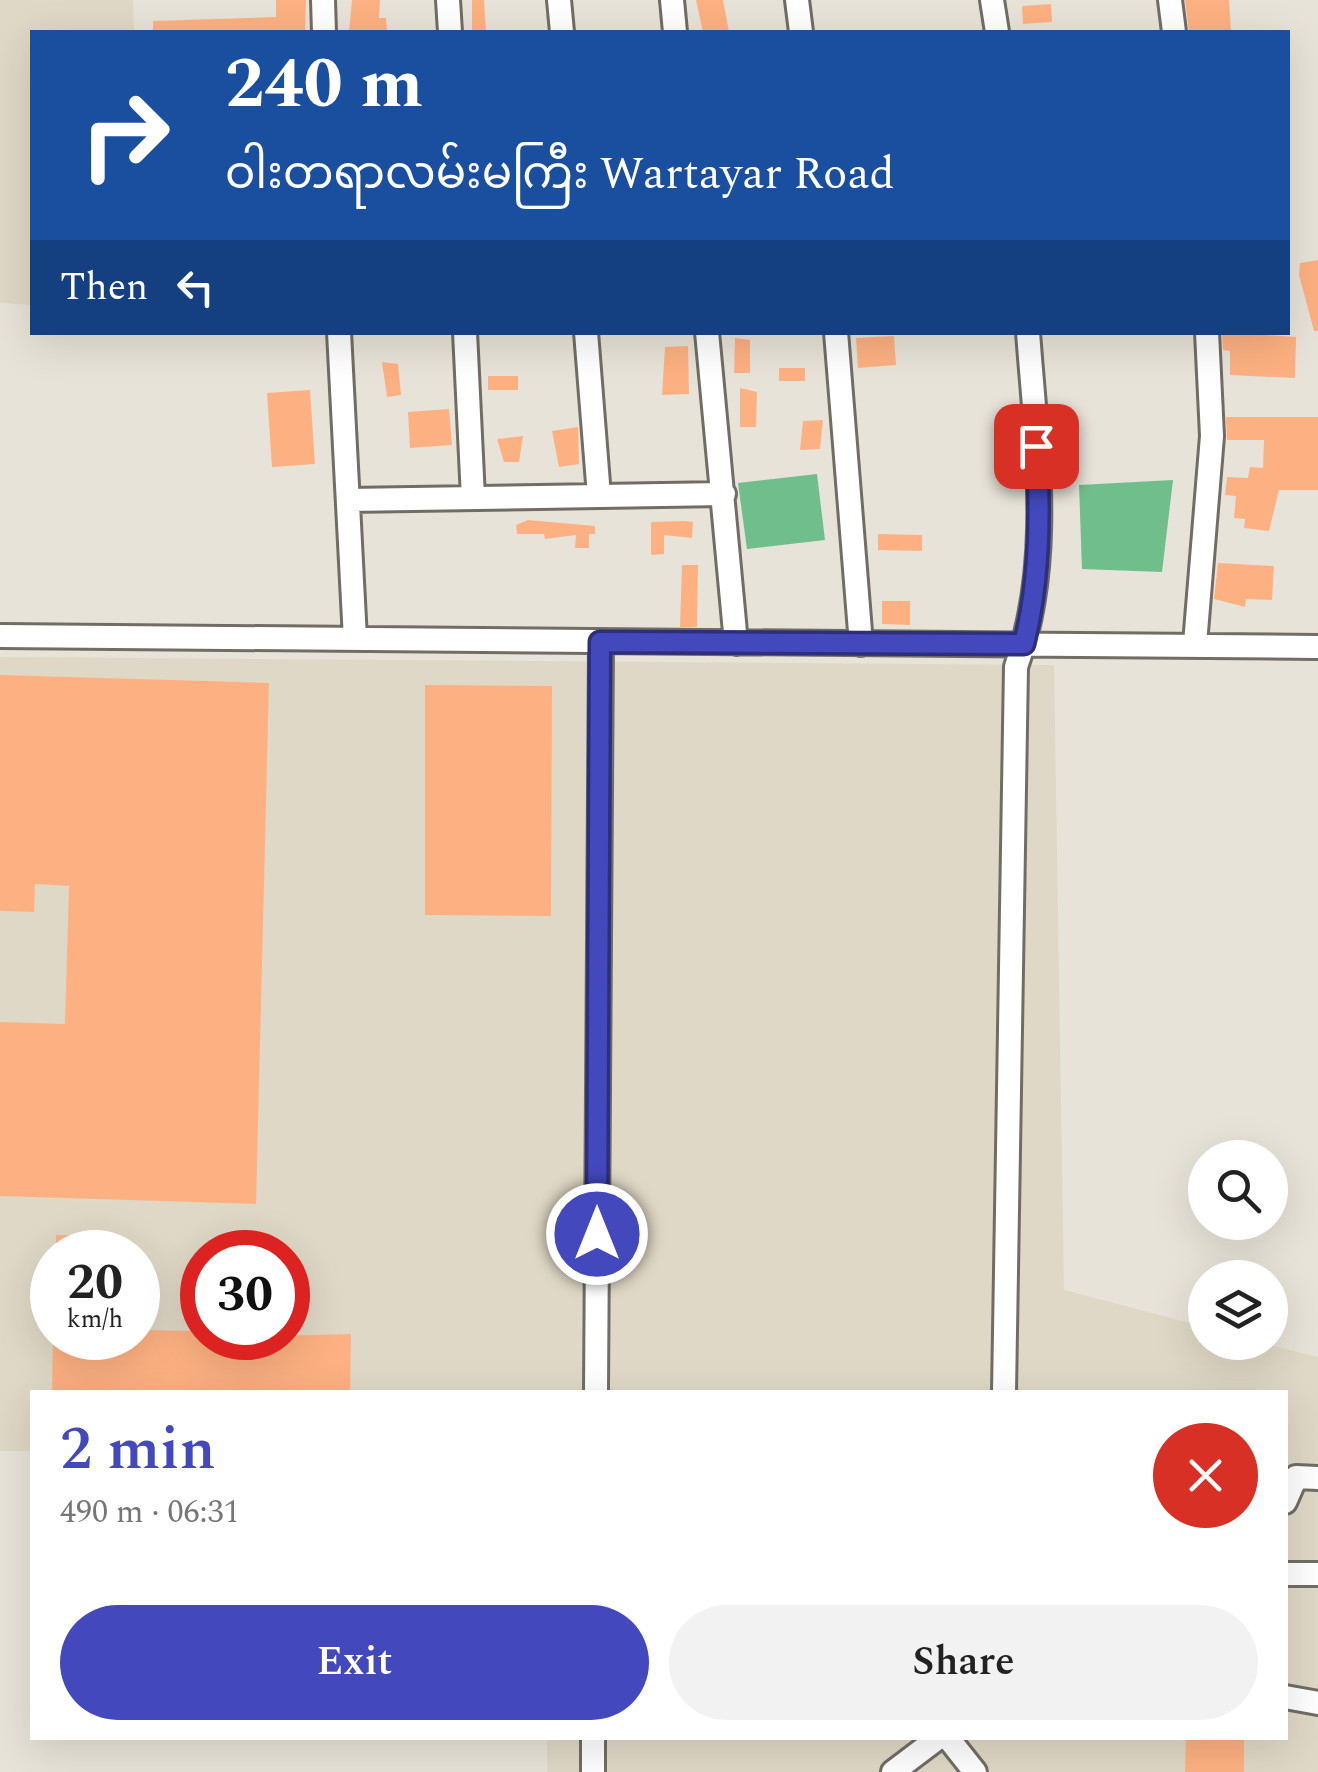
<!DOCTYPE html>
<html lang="en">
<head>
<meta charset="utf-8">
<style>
  :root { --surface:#fff; --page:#f2f2f2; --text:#222; --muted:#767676; --accent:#4349bd }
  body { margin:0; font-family:Spectral,"Noto Sans Myanmar",serif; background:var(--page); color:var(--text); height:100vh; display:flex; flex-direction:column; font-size:38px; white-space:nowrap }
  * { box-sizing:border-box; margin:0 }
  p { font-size:32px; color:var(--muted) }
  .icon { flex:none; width:55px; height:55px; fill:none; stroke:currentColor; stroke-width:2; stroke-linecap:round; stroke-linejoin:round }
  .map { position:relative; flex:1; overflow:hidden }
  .details { position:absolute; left:30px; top:1390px; width:1258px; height:350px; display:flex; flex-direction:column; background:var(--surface); border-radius:0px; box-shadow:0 10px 40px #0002 }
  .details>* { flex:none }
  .hud { position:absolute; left:30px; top:30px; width:1260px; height:305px; border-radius:0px; box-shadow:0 10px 40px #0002; background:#1a4fa0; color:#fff; overflow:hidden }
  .buttons { position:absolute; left:1188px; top:1140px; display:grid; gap:20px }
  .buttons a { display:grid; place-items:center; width:100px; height:100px; border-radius:50%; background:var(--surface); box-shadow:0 10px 40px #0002; font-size:50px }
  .speed { position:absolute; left:30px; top:1230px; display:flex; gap:20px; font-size:50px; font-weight:700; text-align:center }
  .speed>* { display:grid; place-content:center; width:130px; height:130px; border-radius:50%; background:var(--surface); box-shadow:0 10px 40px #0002; line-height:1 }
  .speed small { font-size:25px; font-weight:400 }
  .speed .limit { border:15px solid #d22; background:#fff; color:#111 }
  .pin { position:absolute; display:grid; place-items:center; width:85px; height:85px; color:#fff; margin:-42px; border-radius:20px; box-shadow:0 5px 15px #0006 }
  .me { position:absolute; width:110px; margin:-55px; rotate:0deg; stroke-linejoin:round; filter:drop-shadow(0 0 8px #0008) }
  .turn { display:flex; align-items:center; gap:35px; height:210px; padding:0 30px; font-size:45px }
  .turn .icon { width:130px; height:130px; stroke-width:2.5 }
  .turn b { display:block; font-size:70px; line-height:85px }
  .then { display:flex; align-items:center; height:95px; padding:0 30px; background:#0003; gap:20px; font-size:38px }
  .round { display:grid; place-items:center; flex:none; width:105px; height:105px; border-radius:52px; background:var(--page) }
  .head { display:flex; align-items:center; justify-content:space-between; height:170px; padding:0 30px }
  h1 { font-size:60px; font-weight:600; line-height:75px; color:var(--accent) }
  .primary-button { display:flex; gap:20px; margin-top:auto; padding:20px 30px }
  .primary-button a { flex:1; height:115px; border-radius:60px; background:var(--accent); color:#fff; font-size:40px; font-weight:600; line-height:115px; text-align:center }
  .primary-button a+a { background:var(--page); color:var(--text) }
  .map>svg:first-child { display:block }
</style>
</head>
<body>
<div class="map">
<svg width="1318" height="1772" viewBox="0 0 1318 1772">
  <rect width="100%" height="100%" fill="#e8e3d8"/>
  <path fill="#e0d8c6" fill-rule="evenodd" d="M0,0H133L134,32H32V305L0,303Z
    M0,657L1054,665L1064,1290L1205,1327V1342L1262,1343L1318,1357V1772H547V1738H1285V1392H32V1451H0ZM52,1252H138V1338H52ZM202,1252H288V1338H202Z"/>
  <path fill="#6fbe8b" d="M817,474L825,540L747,549L738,483Z
    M1173,480L1162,572L1082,569L1079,485Z"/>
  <path fill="#fdb182" d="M276,0H306L305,32H153V21L276,17Z
    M352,0H380L379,18H386L387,32H349Z
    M472,0H484L486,32H472Z
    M696,0H723L729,32H703Z
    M1185,0H1229L1231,32H1189Z
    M1051,4L1052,22L1023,24L1022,6Z
    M1318,260V331H1314L1299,275L1300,263Z
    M1222,332L1296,337L1295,378L1230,375V351L1223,350Z
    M894,336L896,365L858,368L856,338Z
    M735,338L750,340V373H734Z
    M688,346L689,394L662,395L665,347Z
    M382,362L398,364L401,395L387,397Z
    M779,368H805V381H779Z
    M488,376H518V390H488Z
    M740,388L757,392L756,427H740Z
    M310,390L315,464L272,467L267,393Z
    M449,409L452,445L410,448L408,412Z
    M1226,417H1318V490H1279L1269,531L1244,528L1245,519L1234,518L1236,496L1225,495L1227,477L1248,478L1250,467L1263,468L1264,440H1227Z
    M823,420L820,449L800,450L803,421Z
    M578,427L579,464L559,467L552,431Z
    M523,436L519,462H504L497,439Z
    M528,520L595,526V534H589V548H575L576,535L545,539L544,534H517L516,525Z
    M684,521L693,522L692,538L664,535V554L651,555V522Z
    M878,534L922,535V551L878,550Z
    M1218,563L1274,566L1272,600L1246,599L1245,607L1214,599Z
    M682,565H698L697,627H680Z
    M882,601H910V625L882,624Z
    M0,675L269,683L256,1204L0,1196V1022L65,1024L69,886L35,884L34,912L0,911Z
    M425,685L552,686L551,916L425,915Z
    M56,1235L105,1236V1252H56Z
    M138,1330L202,1331V1338L351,1334L350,1392H52L53,1338H138Z
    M1186,1738H1244V1772H1185Z"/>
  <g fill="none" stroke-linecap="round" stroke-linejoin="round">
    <defs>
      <path id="minor" d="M323,0L324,32
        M448,0L450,32
        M559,0L562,32
        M672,0L675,32
        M797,0L801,32
        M992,0L997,32
        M1170,0L1174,32
        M339,332L355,639
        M465,332L473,498
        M586,332L599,496
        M707,332L736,643
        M836,332L861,644
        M348,500L724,494
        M0,636L1318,647
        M1195,644L1212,436L1207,332
        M596,1392L601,642
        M1004,1392L1016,667C1054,561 1036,443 1028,332
        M1285,1502L1296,1477L1318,1478
        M1285,1574H1318
        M1285,1697L1318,1703
        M948,1738L975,1772
        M593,1772V1738
        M893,1772L938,1738"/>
    </defs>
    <use href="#minor" stroke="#726d64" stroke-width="28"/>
    <use href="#minor" stroke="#fff" stroke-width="22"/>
  </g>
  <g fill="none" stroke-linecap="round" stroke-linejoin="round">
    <defs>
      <path id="route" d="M597,1234L600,642L1024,644C1040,580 1041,512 1036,446"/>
    </defs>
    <use href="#route" stroke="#2c2f7b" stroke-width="25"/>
    <use href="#route" stroke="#4349bd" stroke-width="18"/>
  </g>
</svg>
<div class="buttons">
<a><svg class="icon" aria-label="search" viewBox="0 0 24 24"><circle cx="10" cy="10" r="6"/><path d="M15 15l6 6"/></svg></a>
<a><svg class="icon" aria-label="layers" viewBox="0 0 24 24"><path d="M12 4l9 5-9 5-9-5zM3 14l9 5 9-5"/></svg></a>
</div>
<div class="speed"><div>20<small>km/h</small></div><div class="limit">30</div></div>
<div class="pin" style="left:1036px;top:446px;background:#d93025"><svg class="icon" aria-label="arrive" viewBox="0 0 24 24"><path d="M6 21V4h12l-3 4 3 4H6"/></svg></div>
<svg class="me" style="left:597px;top:1234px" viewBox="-20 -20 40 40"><circle r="17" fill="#4349bd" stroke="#fff" stroke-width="3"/><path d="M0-11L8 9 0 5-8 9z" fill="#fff"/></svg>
<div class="hud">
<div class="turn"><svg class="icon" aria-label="right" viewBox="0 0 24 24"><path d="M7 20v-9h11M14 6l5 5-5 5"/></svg><div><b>240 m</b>ဝါးတရာလမ်းမကြီး Wartayar Road</div></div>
<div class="then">Then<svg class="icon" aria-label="left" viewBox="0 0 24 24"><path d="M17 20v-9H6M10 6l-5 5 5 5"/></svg></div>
</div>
<section class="details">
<div class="head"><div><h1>2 min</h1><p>490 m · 06:31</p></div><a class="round" style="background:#d93025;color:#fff"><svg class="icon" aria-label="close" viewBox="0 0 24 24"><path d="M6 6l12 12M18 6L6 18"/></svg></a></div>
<div class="primary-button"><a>Exit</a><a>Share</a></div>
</section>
</div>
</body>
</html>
